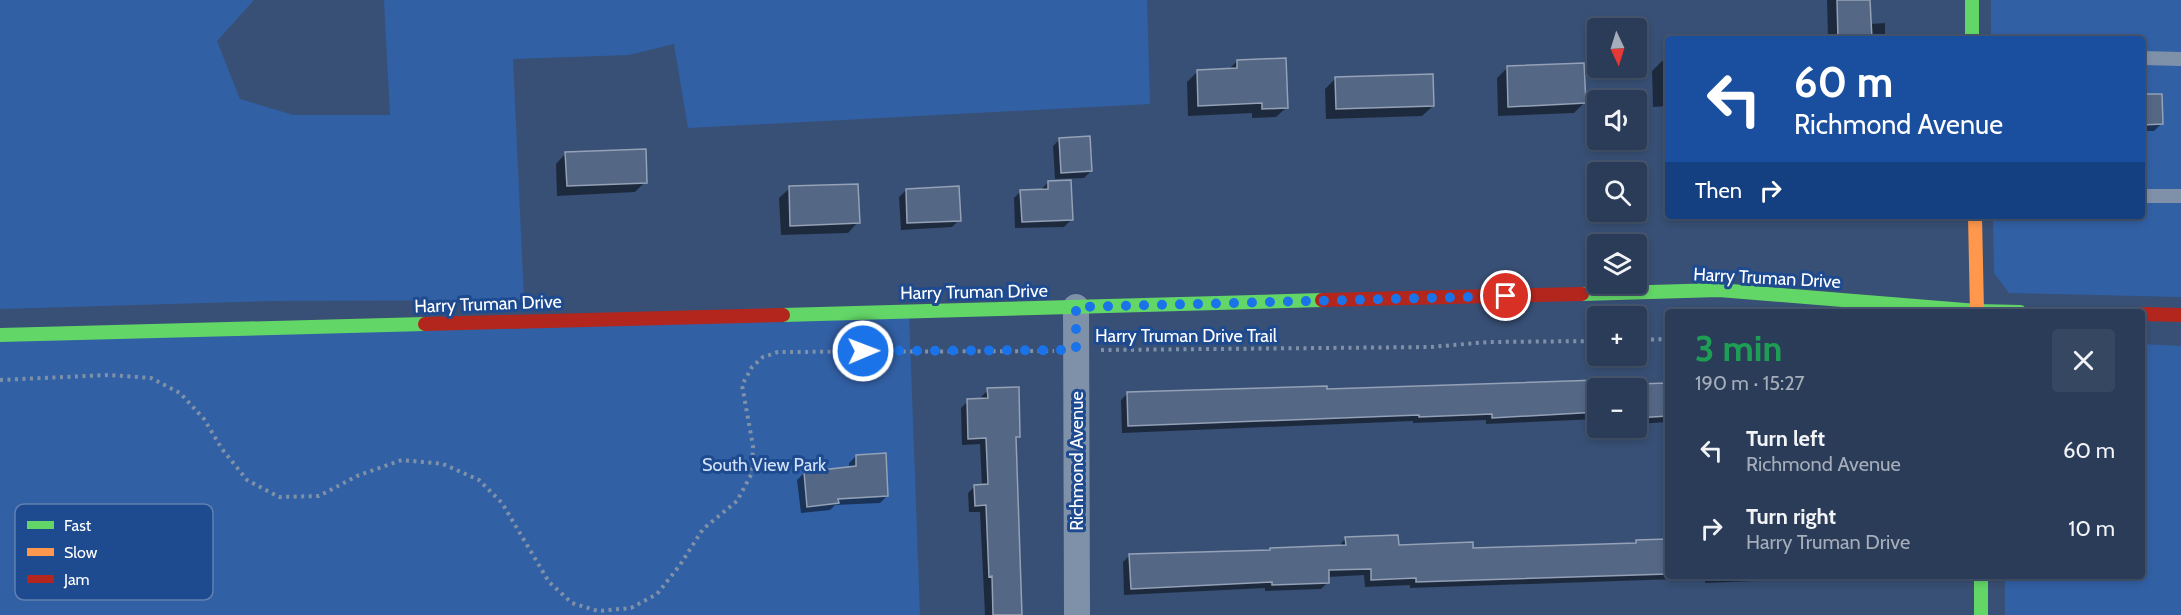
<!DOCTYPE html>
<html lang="en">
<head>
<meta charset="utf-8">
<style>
  :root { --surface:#2a3c58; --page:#364761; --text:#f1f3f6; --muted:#a5adba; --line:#46566e }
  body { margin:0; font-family:Cabin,sans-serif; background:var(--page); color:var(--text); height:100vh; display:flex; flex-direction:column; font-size:22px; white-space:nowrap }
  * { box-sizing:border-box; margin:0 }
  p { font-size:20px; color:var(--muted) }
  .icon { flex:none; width:33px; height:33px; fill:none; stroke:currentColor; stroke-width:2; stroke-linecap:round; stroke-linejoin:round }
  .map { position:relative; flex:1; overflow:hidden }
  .sheet { position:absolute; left:1665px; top:309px; width:480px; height:270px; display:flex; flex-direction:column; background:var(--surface); border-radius:6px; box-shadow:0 3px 9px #0003,0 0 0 2px var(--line) }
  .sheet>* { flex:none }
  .hud { position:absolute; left:1665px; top:36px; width:480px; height:183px; border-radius:6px; box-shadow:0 3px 9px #0003,0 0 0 2px var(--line); background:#1a4fa0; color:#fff; overflow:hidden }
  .needle { width:39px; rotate:176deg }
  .controls { position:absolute; left:1587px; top:18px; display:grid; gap:12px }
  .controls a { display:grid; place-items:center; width:60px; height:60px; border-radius:6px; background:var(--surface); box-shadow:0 3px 9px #0003,0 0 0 2px var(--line); font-size:30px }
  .pin { position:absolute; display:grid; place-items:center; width:51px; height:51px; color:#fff; margin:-26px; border:3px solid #fff; border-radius:50%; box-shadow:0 2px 6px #0007 }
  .me { position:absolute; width:66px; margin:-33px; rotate:89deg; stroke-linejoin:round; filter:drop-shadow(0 0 4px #0008) }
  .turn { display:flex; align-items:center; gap:21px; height:126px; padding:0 30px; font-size:27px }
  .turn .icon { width:78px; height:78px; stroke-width:2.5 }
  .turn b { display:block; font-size:42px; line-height:51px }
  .then { display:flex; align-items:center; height:57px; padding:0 30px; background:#0003; gap:12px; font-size:22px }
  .round { display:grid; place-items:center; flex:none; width:63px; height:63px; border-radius:6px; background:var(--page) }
  .head { display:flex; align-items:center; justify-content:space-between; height:102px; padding:0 30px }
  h1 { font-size:36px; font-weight:700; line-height:45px; color:#1e9e55 }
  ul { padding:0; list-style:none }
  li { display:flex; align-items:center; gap:18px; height:78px; padding:0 30px }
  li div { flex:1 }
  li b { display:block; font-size:22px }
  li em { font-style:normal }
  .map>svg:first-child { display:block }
</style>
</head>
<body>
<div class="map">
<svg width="2181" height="615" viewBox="0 0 2181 615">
  <rect width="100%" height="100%" fill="#385075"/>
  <path fill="#3260a5" d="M0,0H254L217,41L240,99L293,115H390L384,0H1147L1150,104L688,128L674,44L629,55L513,59L524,300L273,301L0,309Z
    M1991,0H2181V297L2009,293L1994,273L1993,216H2142V39H1991Z
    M909,311L920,615H0V335Z
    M2142,344L2181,346V615H2005V576H2142Z"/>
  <path fill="#0007" d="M1827,0H1869V24L1885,23V39H1828Z
    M1237,61L1287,107L1276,117L1252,118V113L1188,116L1187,82L1197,72L1228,70Z
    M1662,61H1668V106L1653,107L1652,71Z
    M1507,68L1584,103L1574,113L1498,116L1497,78Z
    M1335,79L1433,106L1422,116L1326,119L1325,89Z
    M2142,96L2161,124L2154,131H2142Z
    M1060,139L1091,171L1084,178L1055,179L1053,146Z
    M566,153L645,182L635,192L557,196L556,164Z
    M1048,183L1071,220L1064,227L1015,228L1014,198L1021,191L1040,190Z
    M790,188L858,222L848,233L781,235L779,198Z
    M906,190L959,220L952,227L901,230L899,197Z
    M1613,381V387L1668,384V422L1636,424V388H1598V419L1486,424V420L1413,423V421L1122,433L1121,400L1128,393L1326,390Z
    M988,390L1019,436L1015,440L1021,615H985L980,512H969L968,493L975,486H982L980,444L962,445L961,408L968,401L981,400V397Z
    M856,456L887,496L880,503L835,505L830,510L801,513L797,480L804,473L849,468V463Z
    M1346,538L1397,547L1472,550L1633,545L1636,541L1668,540V576H1887L1705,583V578L1410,588V585L1365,587L1364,575L1328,577V582L1321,589L1265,591V588L1124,595L1123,562L1130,555L1269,551L1339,546Z"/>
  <path fill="#546785" stroke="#94a1b6" stroke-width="1.5" d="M1837,0H1870L1872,39H1838Z
    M1286,58L1288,108L1262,109V103L1198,106L1197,70L1237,68V60Z
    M1584,63L1586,103L1508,107L1507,66Z
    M1433,74L1434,106L1336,109L1335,77Z
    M2142,94H2162L2163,124L2142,125Z
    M1090,136L1092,171L1061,173L1059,138Z
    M646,149L647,183L567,186L565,152Z
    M1071,180L1073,220L1022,222L1020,190L1048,189V181Z
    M858,184L860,223L790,226L789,186Z
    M959,186L961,221L907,223L906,189Z
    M1598,380V412L1492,418V414L1419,417V415L1128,426L1127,392L1327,386V389Z
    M1668,383V416L1636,418V384Z
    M1019,387L1020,437H1016L1022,615H993L992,576L989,577L986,505L975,506L974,485L988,484L986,438L968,439L967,399L988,398L987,388Z
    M886,453L888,496L838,499L839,503L807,507L804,472L856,466V455Z
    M1398,535L1399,545L1473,542V548L1636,543V540L1668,539V574L1416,582V578L1371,580V569L1329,570V583L1272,585V582L1131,589L1129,554L1270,550V548L1346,545L1345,537Z"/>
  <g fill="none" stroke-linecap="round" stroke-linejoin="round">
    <path stroke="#7f91a8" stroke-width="4" stroke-dasharray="3 4.5" stroke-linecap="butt" d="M1636,340L1668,339
      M1101,350L1431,347L1488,342L1598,341
      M0,380L108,375L151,378L180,393L204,419L222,449L247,480L279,497L319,496L357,476L402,460L443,464L479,480L502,503L549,582L572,603L598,611L631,608L657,594L680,565L703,529L737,501L752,473L753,446L742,385L752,367L763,357L778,352L1054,351"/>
    <path stroke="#7f91a8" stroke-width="14" d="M2142,58L2181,59
      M2142,196H2181"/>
    <path stroke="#7f91a8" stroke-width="26" d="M1076,307L1077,615"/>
    <path stroke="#63d668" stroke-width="14" d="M1972,0V39
      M1582,294L1719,290L1977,311L2020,312
      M783,315L1322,300
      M0,335L425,324
      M1981,576V615"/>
    <path stroke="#ff974d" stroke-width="14" d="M1975,216L1977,312"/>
    <path stroke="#b3261e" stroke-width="14" d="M1322,300L1582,294
      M2142,314L2181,315
      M425,324L783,315"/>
  </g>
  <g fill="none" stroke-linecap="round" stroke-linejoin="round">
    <path stroke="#1a73e8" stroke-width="10" stroke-dasharray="0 18" d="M863,351L1076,350V307L1506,296"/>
  </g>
  <g text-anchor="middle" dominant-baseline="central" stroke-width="6" stroke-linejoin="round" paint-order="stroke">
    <g font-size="18" fill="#fff" stroke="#1e4a8f">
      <text transform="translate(1767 278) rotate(3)">Harry Truman Drive</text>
      <text transform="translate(974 292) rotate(-1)">Harry Truman Drive</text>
      <text transform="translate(488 304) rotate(-2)">Harry Truman Drive</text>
      <text x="1186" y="336">Harry Truman Drive Trail</text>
      <text transform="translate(1077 461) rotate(-90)">Richmond Avenue</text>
    </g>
    <g font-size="18" fill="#d2e2f9" stroke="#1e4a8f">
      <text x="764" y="465">South View Park</text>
    </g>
  </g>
  <rect x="15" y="504" width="198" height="96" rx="9" fill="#1e4a8f" stroke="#6280b1" stroke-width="1.5"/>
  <rect x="27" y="521" width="27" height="8" fill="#63d668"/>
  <rect x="27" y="548" width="27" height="8" fill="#ff974d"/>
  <rect x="27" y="575" width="27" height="8" fill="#b3261e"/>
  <g font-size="16" fill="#fff">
    <text x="64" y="531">Fast</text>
    <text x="64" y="558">Slow</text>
    <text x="64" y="585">Jam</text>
  </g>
</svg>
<div class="controls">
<a><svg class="needle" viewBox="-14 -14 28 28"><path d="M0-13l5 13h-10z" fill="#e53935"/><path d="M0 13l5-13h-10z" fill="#a5adba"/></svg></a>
<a><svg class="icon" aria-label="sound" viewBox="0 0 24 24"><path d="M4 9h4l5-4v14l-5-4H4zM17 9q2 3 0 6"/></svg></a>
<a><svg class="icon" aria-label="search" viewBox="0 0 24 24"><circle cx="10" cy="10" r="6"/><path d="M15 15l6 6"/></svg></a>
<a><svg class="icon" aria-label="layers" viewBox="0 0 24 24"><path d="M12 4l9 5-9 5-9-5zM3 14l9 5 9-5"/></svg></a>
<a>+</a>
<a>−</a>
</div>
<div class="pin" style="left:1506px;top:296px;background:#d93025"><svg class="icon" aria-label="arrive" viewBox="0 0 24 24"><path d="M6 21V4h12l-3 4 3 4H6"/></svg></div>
<svg class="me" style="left:863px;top:351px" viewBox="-20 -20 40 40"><circle r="17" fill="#1a73e8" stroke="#fff" stroke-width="3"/><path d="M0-11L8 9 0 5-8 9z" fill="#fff"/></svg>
<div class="hud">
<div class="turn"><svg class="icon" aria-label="left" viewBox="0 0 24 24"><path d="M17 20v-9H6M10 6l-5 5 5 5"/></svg><div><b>60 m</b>Richmond Avenue</div></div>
<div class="then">Then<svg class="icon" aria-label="right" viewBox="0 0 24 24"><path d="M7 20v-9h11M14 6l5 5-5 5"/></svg></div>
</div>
<section class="sheet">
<div class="head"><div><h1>3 min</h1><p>190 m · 15:27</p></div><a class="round"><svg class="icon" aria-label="close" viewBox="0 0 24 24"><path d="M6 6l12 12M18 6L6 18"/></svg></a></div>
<ul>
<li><svg class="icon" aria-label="left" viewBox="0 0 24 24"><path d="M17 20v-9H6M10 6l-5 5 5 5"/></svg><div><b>Turn left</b><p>Richmond Avenue</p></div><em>60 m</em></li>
<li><svg class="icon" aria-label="right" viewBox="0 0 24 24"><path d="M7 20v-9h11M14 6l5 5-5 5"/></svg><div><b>Turn right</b><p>Harry Truman Drive</p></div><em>10 m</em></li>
</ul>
</section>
</div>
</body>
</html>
